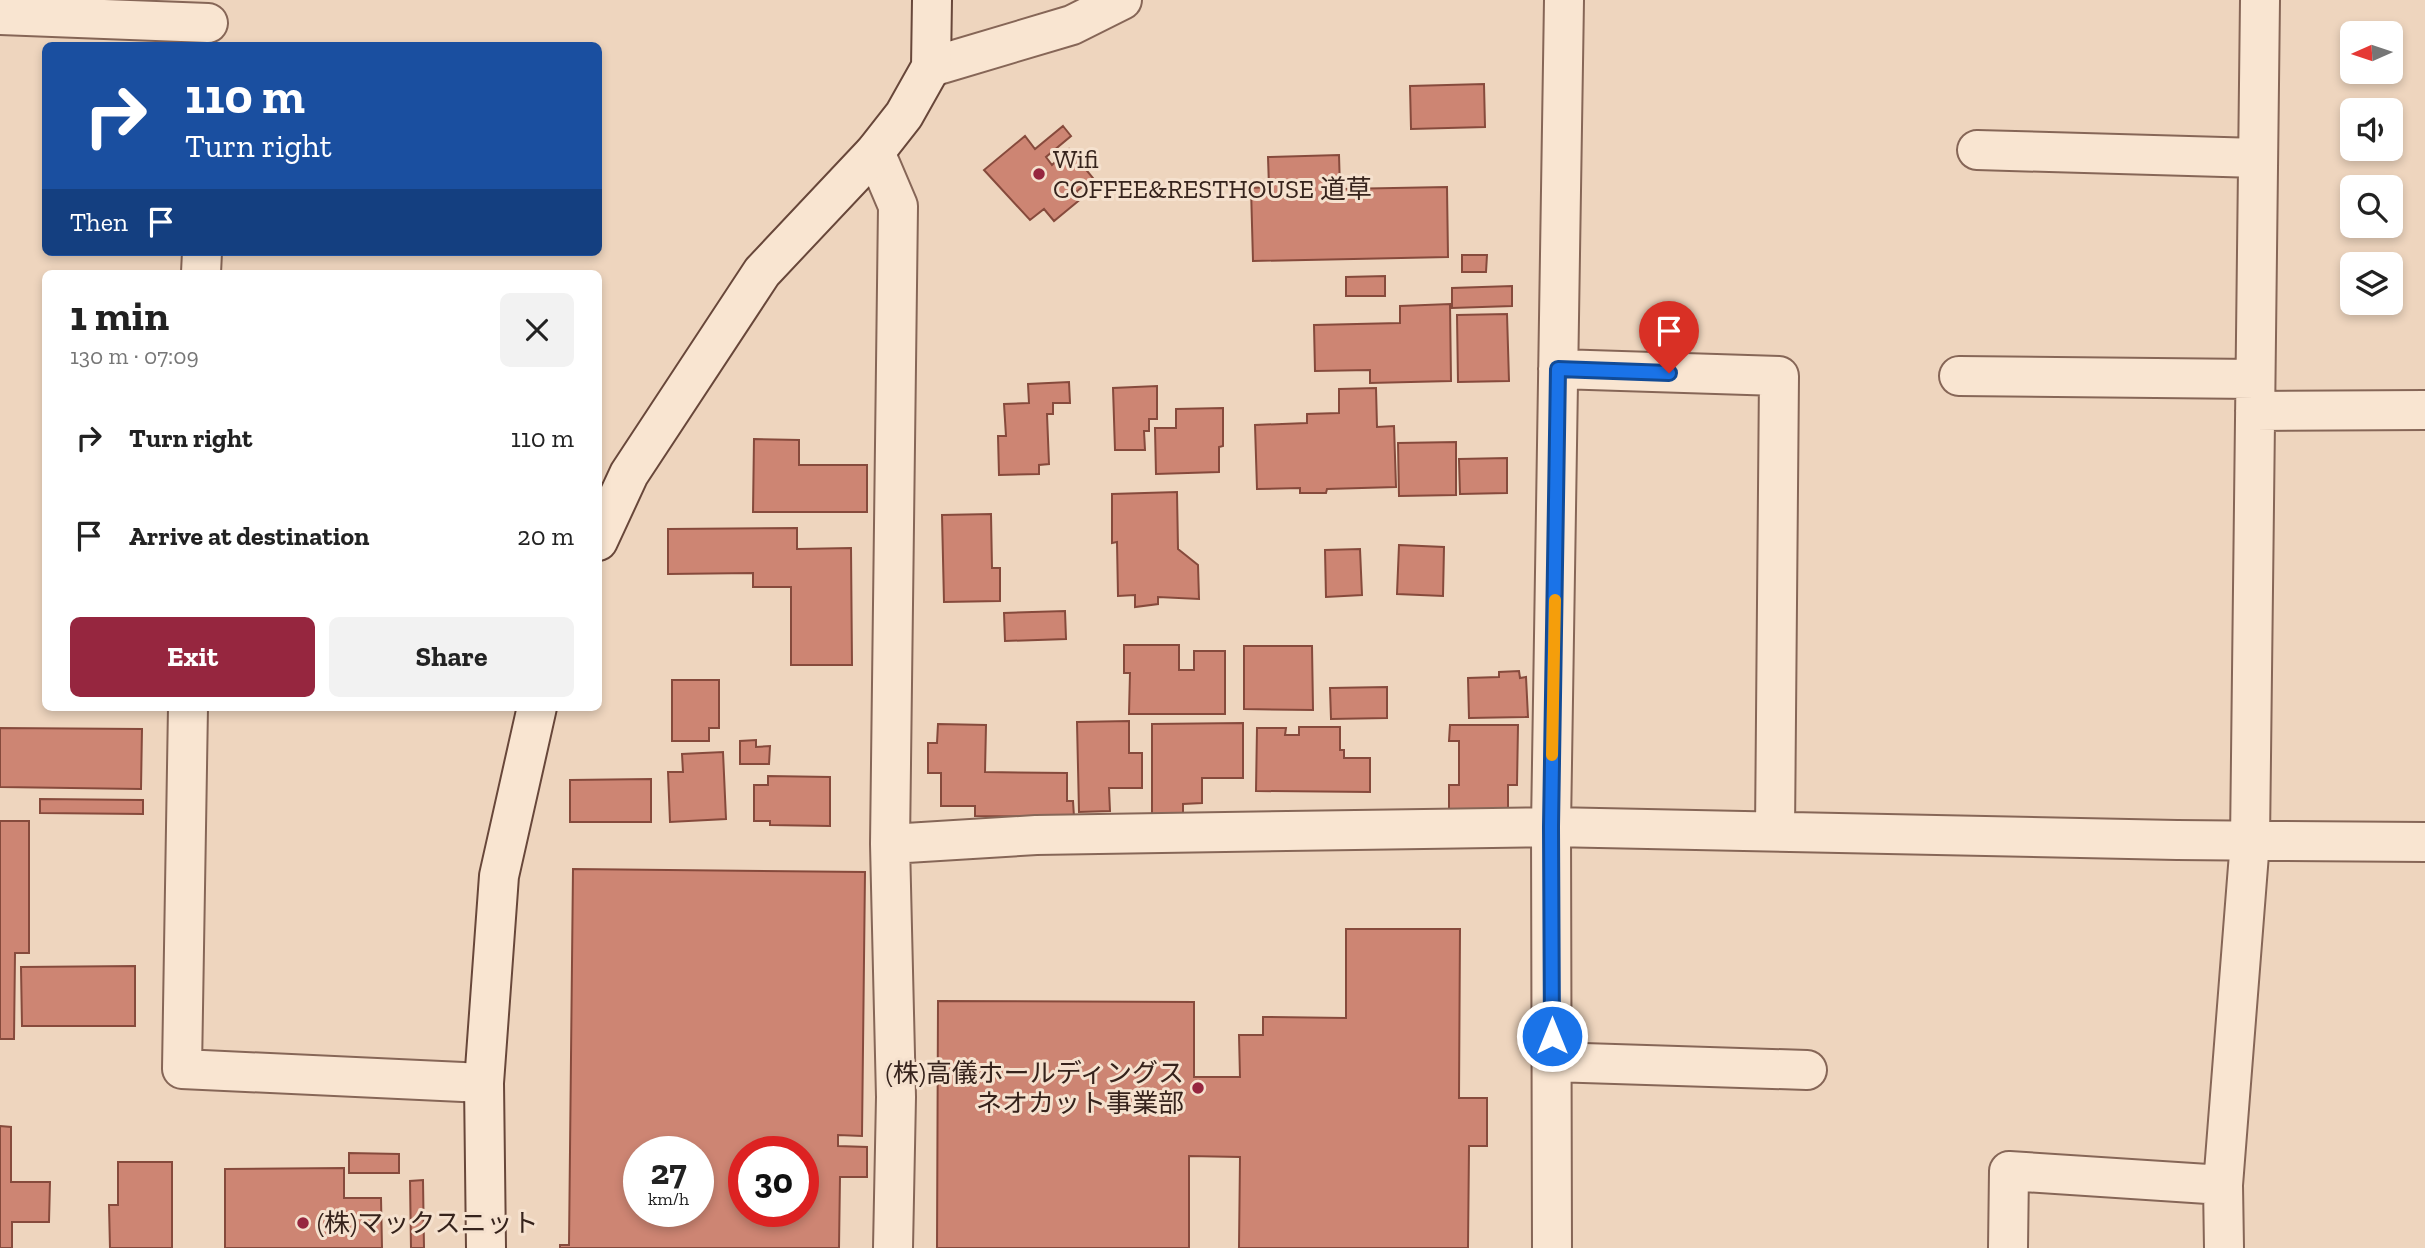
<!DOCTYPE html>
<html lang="en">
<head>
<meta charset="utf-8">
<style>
  :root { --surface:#fff; --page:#f2f2f2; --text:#222; --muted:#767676; --accent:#96263f }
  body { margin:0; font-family:"Zilla Slab","Noto Sans JP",serif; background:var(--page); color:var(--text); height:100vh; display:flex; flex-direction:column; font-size:26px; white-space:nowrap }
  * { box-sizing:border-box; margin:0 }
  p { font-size:23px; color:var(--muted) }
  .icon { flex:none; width:38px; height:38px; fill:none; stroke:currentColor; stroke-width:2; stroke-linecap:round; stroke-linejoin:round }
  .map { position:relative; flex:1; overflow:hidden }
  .panel { position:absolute; left:42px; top:270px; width:560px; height:441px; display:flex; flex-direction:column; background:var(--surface); border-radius:10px; box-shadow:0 4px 10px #0003 }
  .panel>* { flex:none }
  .guide { position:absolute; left:42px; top:42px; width:560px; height:214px; border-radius:10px; box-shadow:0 4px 10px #0003; background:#1a4fa0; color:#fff; overflow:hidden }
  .needle { width:46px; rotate:267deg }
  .buttons { position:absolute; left:2340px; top:21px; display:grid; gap:14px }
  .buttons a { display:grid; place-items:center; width:63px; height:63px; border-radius:10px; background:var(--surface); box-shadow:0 4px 10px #0003; font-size:35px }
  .speed { position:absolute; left:623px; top:1136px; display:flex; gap:14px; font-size:35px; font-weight:700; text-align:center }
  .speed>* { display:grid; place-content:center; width:91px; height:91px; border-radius:50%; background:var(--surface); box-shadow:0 4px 10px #0003; line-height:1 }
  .speed small { font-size:18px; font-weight:400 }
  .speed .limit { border:10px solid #d22; background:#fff; color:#111 }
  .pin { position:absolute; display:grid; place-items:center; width:60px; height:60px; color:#fff; margin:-72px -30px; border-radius:50% 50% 50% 0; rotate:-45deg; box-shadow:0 0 7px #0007 }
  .pin .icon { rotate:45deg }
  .me { position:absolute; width:77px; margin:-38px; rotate:0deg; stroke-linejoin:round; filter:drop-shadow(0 0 5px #0008) }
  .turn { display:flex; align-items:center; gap:24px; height:147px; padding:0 28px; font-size:32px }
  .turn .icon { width:91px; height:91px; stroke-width:2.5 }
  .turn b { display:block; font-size:49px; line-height:60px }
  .then { display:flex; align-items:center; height:66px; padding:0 28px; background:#0003; gap:14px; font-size:26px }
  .round { display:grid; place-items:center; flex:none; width:74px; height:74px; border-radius:10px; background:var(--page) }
  .head { display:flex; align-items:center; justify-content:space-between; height:119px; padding:0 28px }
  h1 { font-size:42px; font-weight:700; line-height:52px }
  .cta { display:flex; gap:14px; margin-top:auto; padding:14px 28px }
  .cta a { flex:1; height:80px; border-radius:10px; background:var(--accent); color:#fff; font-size:28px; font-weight:700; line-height:80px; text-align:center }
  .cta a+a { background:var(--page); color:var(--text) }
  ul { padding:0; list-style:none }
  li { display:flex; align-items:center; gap:21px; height:98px; padding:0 28px }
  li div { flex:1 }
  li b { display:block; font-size:26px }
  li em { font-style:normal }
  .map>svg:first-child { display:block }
</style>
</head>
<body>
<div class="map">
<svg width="2425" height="1248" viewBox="0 0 2425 1248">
  <rect width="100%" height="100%" fill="#eed5be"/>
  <path fill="#cd8573" stroke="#864a3c" stroke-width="2" fill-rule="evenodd" d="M1484,84L1485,127L1411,129L1410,86Z
    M1063,126L1071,136L1046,157L1052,165L1069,149L1093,178L1076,192L1082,198L1054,221L1044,209L1030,220L984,170L1025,136L1035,149Z
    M1339,155L1340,189L1447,187L1448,257L1253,261L1251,188L1269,187L1268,157Z
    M1462,255H1487L1486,272H1462Z
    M1385,276V296H1346V277Z
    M1512,286V306L1452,308V288Z
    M1450,304L1451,381L1370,383V370L1315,371L1314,325L1400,323V306Z
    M1507,314L1509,381L1458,382L1457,315Z
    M1069,382L1070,403H1053V414H1047L1049,464L1039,465V474L999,475L998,436H1006L1004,404L1029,403L1028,384Z
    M1157,386V419H1149V431H1144L1145,450H1115L1113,388Z
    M1376,388L1377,427L1394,426L1396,487L1327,489L1326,493H1300V488L1257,489L1255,425L1307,423V414L1339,413V389Z
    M1223,408V446L1219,447V472L1156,474L1155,428H1176V409Z
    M754,439L799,440V465H867V512H753Z
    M1456,442V495L1399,496L1398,443Z
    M1507,458V493L1460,494L1459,459Z
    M1177,492L1178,549L1198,565L1199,599L1158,597V604L1135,607V595L1118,596L1117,542L1112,543V494Z
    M991,514L992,568H1000V601L944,602L942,515Z
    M797,528V549L851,548L852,665H791V587H753V573L668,574V529Z
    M1399,545L1444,547L1443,596L1397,594Z
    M1360,549L1362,595L1326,597L1325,550Z
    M1065,611L1066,639L1005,641L1004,613Z
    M1124,645H1179V670H1194V651H1225V714H1129L1130,673H1124Z
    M1244,646H1312L1313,710L1244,709Z
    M1519,671L1520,678L1526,677L1528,717L1469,718L1468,678L1499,677V672Z
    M672,680H719V728H709V741H672Z
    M1387,687V718L1331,719L1330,688Z
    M1129,721V753H1142V788H1109L1110,811L1079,812L1077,722Z
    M1243,723V778H1202V803L1183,804V816H1152V724Z
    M938,724L986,725L985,772L1067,773V801H1073L1074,817L975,816V806H941V773H928V743H937Z
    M1450,725H1518L1517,785H1508V819H1449V785H1459V741H1449Z
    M1299,727H1340V750H1344V758H1370V792L1256,791L1257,728H1286L1285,735H1299Z
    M0,728L142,729L141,789L0,787Z
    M756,740V747L770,746L769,764H740V741Z
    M723,752L726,819L670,822L668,772H683L682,754Z
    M768,776L830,777V826L770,825V821H754V785H768Z
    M651,779V822H570V780Z
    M40,799L143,800V814L40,813Z
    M0,821H29V953H15L14,1039H0Z
    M573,869L865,872L862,1136L838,1135V1146L867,1147V1177H840L839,1248H560V1245H569ZM639,1152H698V1211H639ZM744,1152H803V1211H744Z
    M1346,929H1460L1459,1098H1487V1146H1469L1468,1248H1239L1240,1157L1189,1156V1248H937L938,1001L1194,1002V1077H1240L1239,1035H1263V1017L1346,1018Z
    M135,966V1026H22L21,967Z
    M0,1126L11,1127V1182H50L49,1222H12V1248H0Z
    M349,1153L399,1154V1173H349Z
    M118,1162H172V1248H110L109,1205H118Z
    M344,1168V1198H381L382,1248H225V1169Z
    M423,1180L424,1248H411L410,1181Z"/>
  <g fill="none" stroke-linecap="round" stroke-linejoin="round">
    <defs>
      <path id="street" d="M0,15L208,23
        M931,67L1072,25L1122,0
        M1977,150L2258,158
        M875,152L898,206L890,844L896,1097L893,1248
        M201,273L202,252
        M1558,369L1779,376L1775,831
        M1959,376L2255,379
        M2255,411L2425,410
        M188,707L182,1069L484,1083
        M890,844L1036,835L1551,827L2177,840L2425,842
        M1552,1062L1807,1070
        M1552,1248L1551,827L1564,0
        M2008,1248L2009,1171L2223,1185
        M2224,1248L2223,1185L2250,841L2260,0"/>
      <path id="secondary" d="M598,541L629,474L762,272L875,152L904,115L931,67L932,0
        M486,1248L484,1083L499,876L537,707"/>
    </defs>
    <use href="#street" stroke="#866657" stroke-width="42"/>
    <use href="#secondary" stroke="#68473a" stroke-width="42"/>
    <use href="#street" stroke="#f9e5d1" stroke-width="38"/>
    <use href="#secondary" stroke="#f9e5d1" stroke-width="38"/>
  </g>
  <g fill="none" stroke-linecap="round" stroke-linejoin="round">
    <defs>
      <path id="route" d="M1552,1036L1551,827L1558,369L1669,373"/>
    </defs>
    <use href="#route" stroke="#114b97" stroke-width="18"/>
    <use href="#route" stroke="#1a73e8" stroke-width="12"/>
    <path stroke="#f59e0b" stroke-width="12" d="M1552,755L1555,600"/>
  </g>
  <g fill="#96263f" stroke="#f5e1ce" stroke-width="2.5">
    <circle cx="1039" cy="174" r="7"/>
    <circle cx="1198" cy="1088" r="7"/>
    <circle cx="303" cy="1223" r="7"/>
  </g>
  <g text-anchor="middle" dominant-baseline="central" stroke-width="6" stroke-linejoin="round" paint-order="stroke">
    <g font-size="26" fill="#36231c" stroke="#f5e1ce" text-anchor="start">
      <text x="1053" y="159">Wifi<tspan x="1053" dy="30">COFFEE&amp;RESTHOUSE 道草</tspan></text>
      <text x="1184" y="1073" text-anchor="end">(株)高儀ホールディングス<tspan x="1184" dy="30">ネオカット事業部</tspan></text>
      <text x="317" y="1223">(株)マックスニット</text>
    </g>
  </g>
</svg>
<div class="buttons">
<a><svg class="needle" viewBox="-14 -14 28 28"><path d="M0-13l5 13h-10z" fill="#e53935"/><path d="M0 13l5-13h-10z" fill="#767676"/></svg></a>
<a><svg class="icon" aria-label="sound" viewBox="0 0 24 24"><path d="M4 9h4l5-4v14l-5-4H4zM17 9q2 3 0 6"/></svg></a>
<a><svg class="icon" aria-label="search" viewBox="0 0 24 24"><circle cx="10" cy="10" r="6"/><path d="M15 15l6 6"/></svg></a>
<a><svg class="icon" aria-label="layers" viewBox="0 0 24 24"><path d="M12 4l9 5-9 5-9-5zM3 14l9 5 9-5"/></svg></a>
</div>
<div class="speed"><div>27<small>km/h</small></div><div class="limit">30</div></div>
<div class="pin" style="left:1669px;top:373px;background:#d93025"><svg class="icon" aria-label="arrive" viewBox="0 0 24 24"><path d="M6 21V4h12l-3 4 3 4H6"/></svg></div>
<svg class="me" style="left:1552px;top:1036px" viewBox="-20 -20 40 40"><circle r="17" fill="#1a73e8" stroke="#fff" stroke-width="3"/><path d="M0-11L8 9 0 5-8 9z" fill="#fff"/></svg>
<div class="guide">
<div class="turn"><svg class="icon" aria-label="right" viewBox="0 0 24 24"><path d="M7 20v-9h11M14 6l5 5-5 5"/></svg><div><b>110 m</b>Turn right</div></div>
<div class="then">Then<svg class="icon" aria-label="arrive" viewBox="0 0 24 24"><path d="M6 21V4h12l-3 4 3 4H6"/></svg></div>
</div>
<section class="panel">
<div class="head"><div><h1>1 min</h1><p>130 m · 07:09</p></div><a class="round"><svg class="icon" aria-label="close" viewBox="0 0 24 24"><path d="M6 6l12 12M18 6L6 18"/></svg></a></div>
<ul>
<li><svg class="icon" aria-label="right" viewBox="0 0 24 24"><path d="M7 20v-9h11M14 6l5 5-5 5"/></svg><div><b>Turn right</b></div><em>110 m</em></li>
<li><svg class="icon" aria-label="arrive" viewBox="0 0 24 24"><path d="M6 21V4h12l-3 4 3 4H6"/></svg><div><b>Arrive at destination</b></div><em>20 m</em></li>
</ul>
<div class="cta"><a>Exit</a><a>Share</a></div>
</section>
</div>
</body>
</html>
